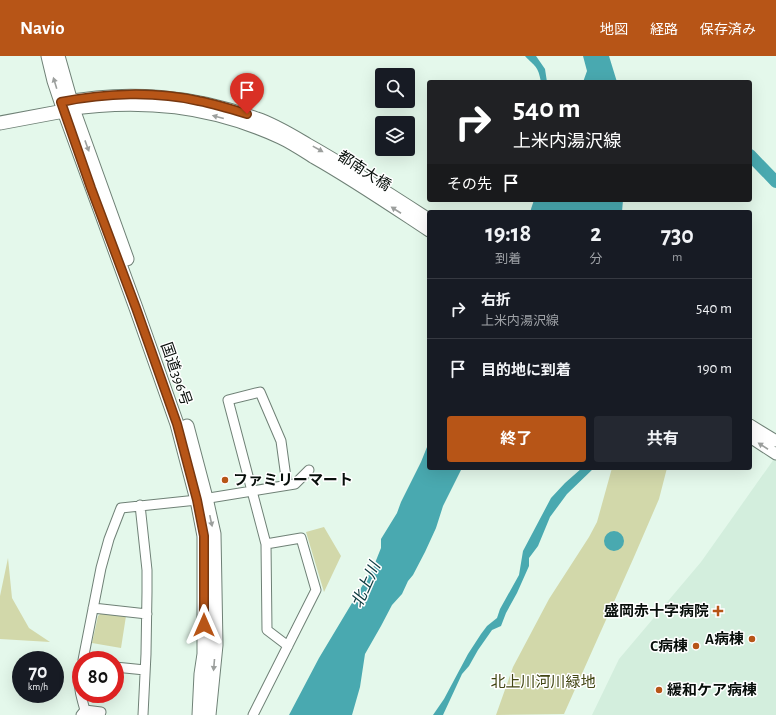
<!DOCTYPE html>
<html lang="ja">
<head>
<meta charset="utf-8">
<style>
  :root { --surface:#171b24; --page:#242831; --text:#f1f3f6; --muted:#9ea1a6; --line:#363941; --accent:#b75517 }
  body { margin:0; font-family:"Alegreya Sans","Noto Sans JP",sans-serif; background:var(--page); color:var(--text); height:100vh; display:flex; flex-direction:column; font-size:15px; white-space:nowrap }
  * { box-sizing:border-box; margin:0 }
  p { font-size:13px; color:var(--muted) }
  .icon { flex:none; width:22px; height:22px; fill:none; stroke:currentColor; stroke-width:2; stroke-linecap:round; stroke-linejoin:round }
  .map { position:relative; flex:1; overflow:hidden }
  .panel { position:absolute; left:427px; top:154px; width:325px; height:260px; display:flex; flex-direction:column; background:var(--surface); border-radius:4px; box-shadow:0 4px 16px #0002 }
  .panel>* { flex:none }
  .guide { position:absolute; left:427px; top:24px; width:325px; height:122px; border-radius:4px; box-shadow:0 4px 16px #0002; background:#202124; color:#fff; overflow:hidden }
  .controls { position:absolute; left:375px; top:12px; display:grid; gap:8px }
  .controls a { display:grid; place-items:center; width:40px; height:40px; border-radius:4px; background:var(--surface); box-shadow:0 4px 16px #0002; font-size:20px }
  .speed { position:absolute; left:12px; top:595px; display:flex; gap:8px; font-size:20px; font-weight:700; text-align:center }
  .speed>* { display:grid; place-content:center; width:52px; height:52px; border-radius:50%; background:var(--surface); box-shadow:0 4px 16px #0002; line-height:1 }
  .speed small { font-size:10px; font-weight:400 }
  .speed .limit { border:6px solid #d22; background:#fff; color:#111 }
  .pin { position:absolute; display:grid; place-items:center; width:34px; height:34px; color:#fff; margin:-41px -17px; border-radius:50% 50% 50% 0; rotate:-45deg; box-shadow:0 0 4px #0007 }
  .pin .icon { rotate:45deg }
  .me { position:absolute; width:44px; margin:-22px; rotate:0deg; stroke-linejoin:round; filter:drop-shadow(0 0 3px #0008) }
  .turn { display:flex; align-items:center; gap:14px; height:84px; padding:0 20px; font-size:18px }
  .turn .icon { width:52px; height:52px; stroke-width:2.5 }
  .turn b { display:block; font-size:28px; line-height:34px }
  .then { display:flex; align-items:center; height:38px; padding:0 20px; background:#0003; gap:8px; font-size:15px }
  .eta { display:flex; justify-content:space-evenly; align-items:center; height:68px; text-align:center }
  .eta b { font-size:24px; font-weight:700; line-height:28px }
  .action { display:flex; gap:8px; margin-top:auto; padding:8px 20px }
  .action a { flex:1; height:46px; border-radius:4px; background:var(--accent); color:#fff; font-size:16px; font-weight:700; line-height:46px; text-align:center }
  .action a+a { background:var(--page); color:var(--text) }
  ul { padding:0; list-style:none }
  li { display:flex; align-items:center; gap:12px; height:60px; padding:0 20px; border-top:1px solid var(--line) }
  li div { flex:1 }
  li b { display:block; font-size:15px }
  li em { font-style:normal }
  header { display:flex; align-items:center; gap:24px; box-sizing:border-box; height:56px; padding:0 20px; background:var(--accent); color:#fff }
  header strong { font-size:19px }
  nav { display:flex; gap:22px; margin-inline-start:auto; font-size:14px }
  .map>svg:first-child { display:block }
</style>
</head>
<body>
<header>
<strong>Navio</strong>
<nav><a>地図</a><a>経路</a><a>保存済み</a></nav>
</header>
<div class="map">
<svg width="776" height="659" viewBox="0 0 776 659">
  <rect width="100%" height="100%" fill="#e4f8eb"/>
  <path fill="#d3eedd" d="M774,403L776,404V659H592L619,603L701,506Z"/>
  <path fill="#d2d8aa" d="M612,412H667L659,443L634,501L564,658L496,659L513,611L549,543L589,481L597,466Z
    M324,471L341,500L324,536L306,476Z
    M8,502L12,542L29,572L50,586L0,583V540Z
    M101,557L126,560L121,592L92,587L98,560Z"/>
  <path fill="#49a9b0" d="M525,0H536L545,13L547,26H541C538,9 535,11 525,0Z
    M583,0H609L617,26H583L587,15Z
    M534,144H623L622,156H530Z
    M429,386V412H462L443,450L436,472L425,496L413,519L408,525L402,538L392,549L381,570L365,598L360,631L352,659H289L319,602L373,512L381,492V483L397,457L401,446L421,406Z
    M582,412H594L567,438L550,461L538,490L529,502V510L517,537L506,557L501,570L492,574L478,594L469,610L462,618L443,659H433L444,643L468,598L481,578L487,570L497,562L500,553L519,519L523,495L551,442L565,427Z
    M604 485a10 10 0 1 1 20 0a10 10 0 1 1-20 0Z"/>
  <g fill="none" stroke-linecap="round" stroke-linejoin="round">
    <path stroke="#49a9b0" stroke-width="12" d="M750,99L776,126"/>
    <defs>
      <path id="minor" d="M287,429L281,385L260,336L228,344L266,488L267,574L288,590
        M140,449L147,514V536L146,598L143,659
        M93,552L147,558
        M83,604L101,512L109,483L121,452L197,444L295,428L309,414
        M115,611L145,614
        M81,613C78,631 80,637 85,654L81,659
        M85,654L101,656L100,659
        M253,659L316,534L301,482L266,488"/>
      <path id="major" d="M63,46C127,33 195,39 257,62C275,68 291,78 308,88C349,111 389,137 429,163
        M66,54C142,43 210,50 280,82C291,87 303,95 314,102C353,124 391,150 429,175
        M750,369L776,385
        M750,381L776,398"/>
      <path id="highway" d="M48,0L54,25L64,55L136,252L177,368L197,444L204,480V598L201,618L199,659
        M58,0L73,53L127,203
        M0,67L64,55
        M187,370L206,442L214,478L216,589L209,659"/>
    </defs>
    <use href="#minor" stroke="#6f8176" stroke-width="11"/>
    <use href="#major" stroke="#6f8176" stroke-width="13"/>
    <use href="#highway" stroke="#6f8176" stroke-width="15"/>
    <use href="#minor" stroke="#fff" stroke-width="9"/>
    <use href="#major" stroke="#fff" stroke-width="11"/>
    <use href="#highway" stroke="#fff" stroke-width="13"/>
  </g>
  <defs><path id="oneway-solid" d="M-6-.8H1V-3.2L6.5 0L1 3.2V.8H-6Z"/></defs>
  <g fill="#9c9f9d">
    <use href="#oneway-solid" transform="translate(55 27) rotate(-107)"/>
    <use href="#oneway-solid" transform="translate(218 61) rotate(-165)"/>
    <use href="#oneway-solid" transform="translate(87 90) rotate(70)"/>
    <use href="#oneway-solid" transform="translate(318 93) rotate(29)"/>
    <use href="#oneway-solid" transform="translate(396 154) rotate(-147)"/>
    <use href="#oneway-solid" transform="translate(763 390) rotate(-147)"/>
    <use href="#oneway-solid" transform="translate(211 465) rotate(78)"/>
    <use href="#oneway-solid" transform="translate(214 609) rotate(95)"/>
  </g>
  <g fill="none" stroke-linecap="round" stroke-linejoin="round">
    <defs>
      <path id="route" d="M204,569V480L197,444L177,368L136,252L91,132L61,46C105,37 155,35 199,45C215,48 231,53 247,58"/>
    </defs>
    <use href="#route" stroke="#77370f" stroke-width="10"/>
    <use href="#route" stroke="#b75517" stroke-width="7"/>
  </g>
  <g fill="#b75517" stroke="#fff" stroke-width="1.5">
    <circle cx="225" cy="424" r="4"/>
    <path d="M716 549h4v4h4v4h-4v4h-4v-4h-4v-4h4z"/>
    <circle cx="752" cy="583" r="4"/>
    <circle cx="696" cy="590" r="4"/>
    <circle cx="659" cy="634" r="4"/>
  </g>
  <g text-anchor="middle" dominant-baseline="central" stroke-width="3" stroke-linejoin="round" paint-order="stroke">
    <g font-size="15" fill="#080f0b" stroke="#fff">
      <text transform="translate(364 115) rotate(33)">都南大橋</text>
      <text transform="translate(176 318) rotate(71)">国道396号</text>
    </g>
    <g font-size="15" font-weight="bold" fill="#080f0b" stroke="#fff" text-anchor="end">
      <text x="233" y="424" text-anchor="start">ファミリーマート</text>
      <text x="709" y="555">盛岡赤十字病院</text>
      <text x="744" y="583">A病棟</text>
      <text x="688" y="590">C病棟</text>
      <text x="667" y="634" text-anchor="start">緩和ケア病棟</text>
    </g>
    <g font-size="15" fill="#424613" stroke="#fff">
      <text x="543" y="626">北上川河川緑地</text>
    </g>
    <g font-size="16" font-style="italic" fill="#0c3a3e" stroke="#fff">
      <text transform="translate(366 529) rotate(-66)">北上川</text>
    </g>
  </g>
</svg>
<div class="controls">
<a><svg class="icon" aria-label="search" viewBox="0 0 24 24"><circle cx="10" cy="10" r="6"/><path d="M15 15l6 6"/></svg></a>
<a><svg class="icon" aria-label="layers" viewBox="0 0 24 24"><path d="M12 4l9 5-9 5-9-5zM3 14l9 5 9-5"/></svg></a>
</div>
<div class="speed"><div>70<small>km/h</small></div><div class="limit">80</div></div>
<div class="pin" style="left:247px;top:58px;background:#d93025"><svg class="icon" aria-label="arrive" viewBox="0 0 24 24"><path d="M6 21V4h12l-3 4 3 4H6"/></svg></div>
<svg class="me" style="left:204px;top:569px" viewBox="-20 -20 40 40"><path d="M0-17L14 15 0 8-14 15z" fill="#b75517" stroke="#fff" stroke-width="4"/></svg>
<div class="guide">
<div class="turn"><svg class="icon" aria-label="right" viewBox="0 0 24 24"><path d="M7 20v-9h11M14 6l5 5-5 5"/></svg><div><b>540 m</b>上米内湯沢線</div></div>
<div class="then">その先<svg class="icon" aria-label="arrive" viewBox="0 0 24 24"><path d="M6 21V4h12l-3 4 3 4H6"/></svg></div>
</div>
<section class="panel">
<div class="eta">
<div><b>19:18</b><p>到着</p></div>
<div><b>2</b><p>分</p></div>
<div><b>730</b><p>m</p></div>
</div>
<ul>
<li><svg class="icon" aria-label="right" viewBox="0 0 24 24"><path d="M7 20v-9h11M14 6l5 5-5 5"/></svg><div><b>右折</b><p>上米内湯沢線</p></div><em>540 m</em></li>
<li><svg class="icon" aria-label="arrive" viewBox="0 0 24 24"><path d="M6 21V4h12l-3 4 3 4H6"/></svg><div><b>目的地に到着</b></div><em>190 m</em></li>
</ul>
<div class="action"><a>終了</a><a>共有</a></div>
</section>
</div>
</body>
</html>
